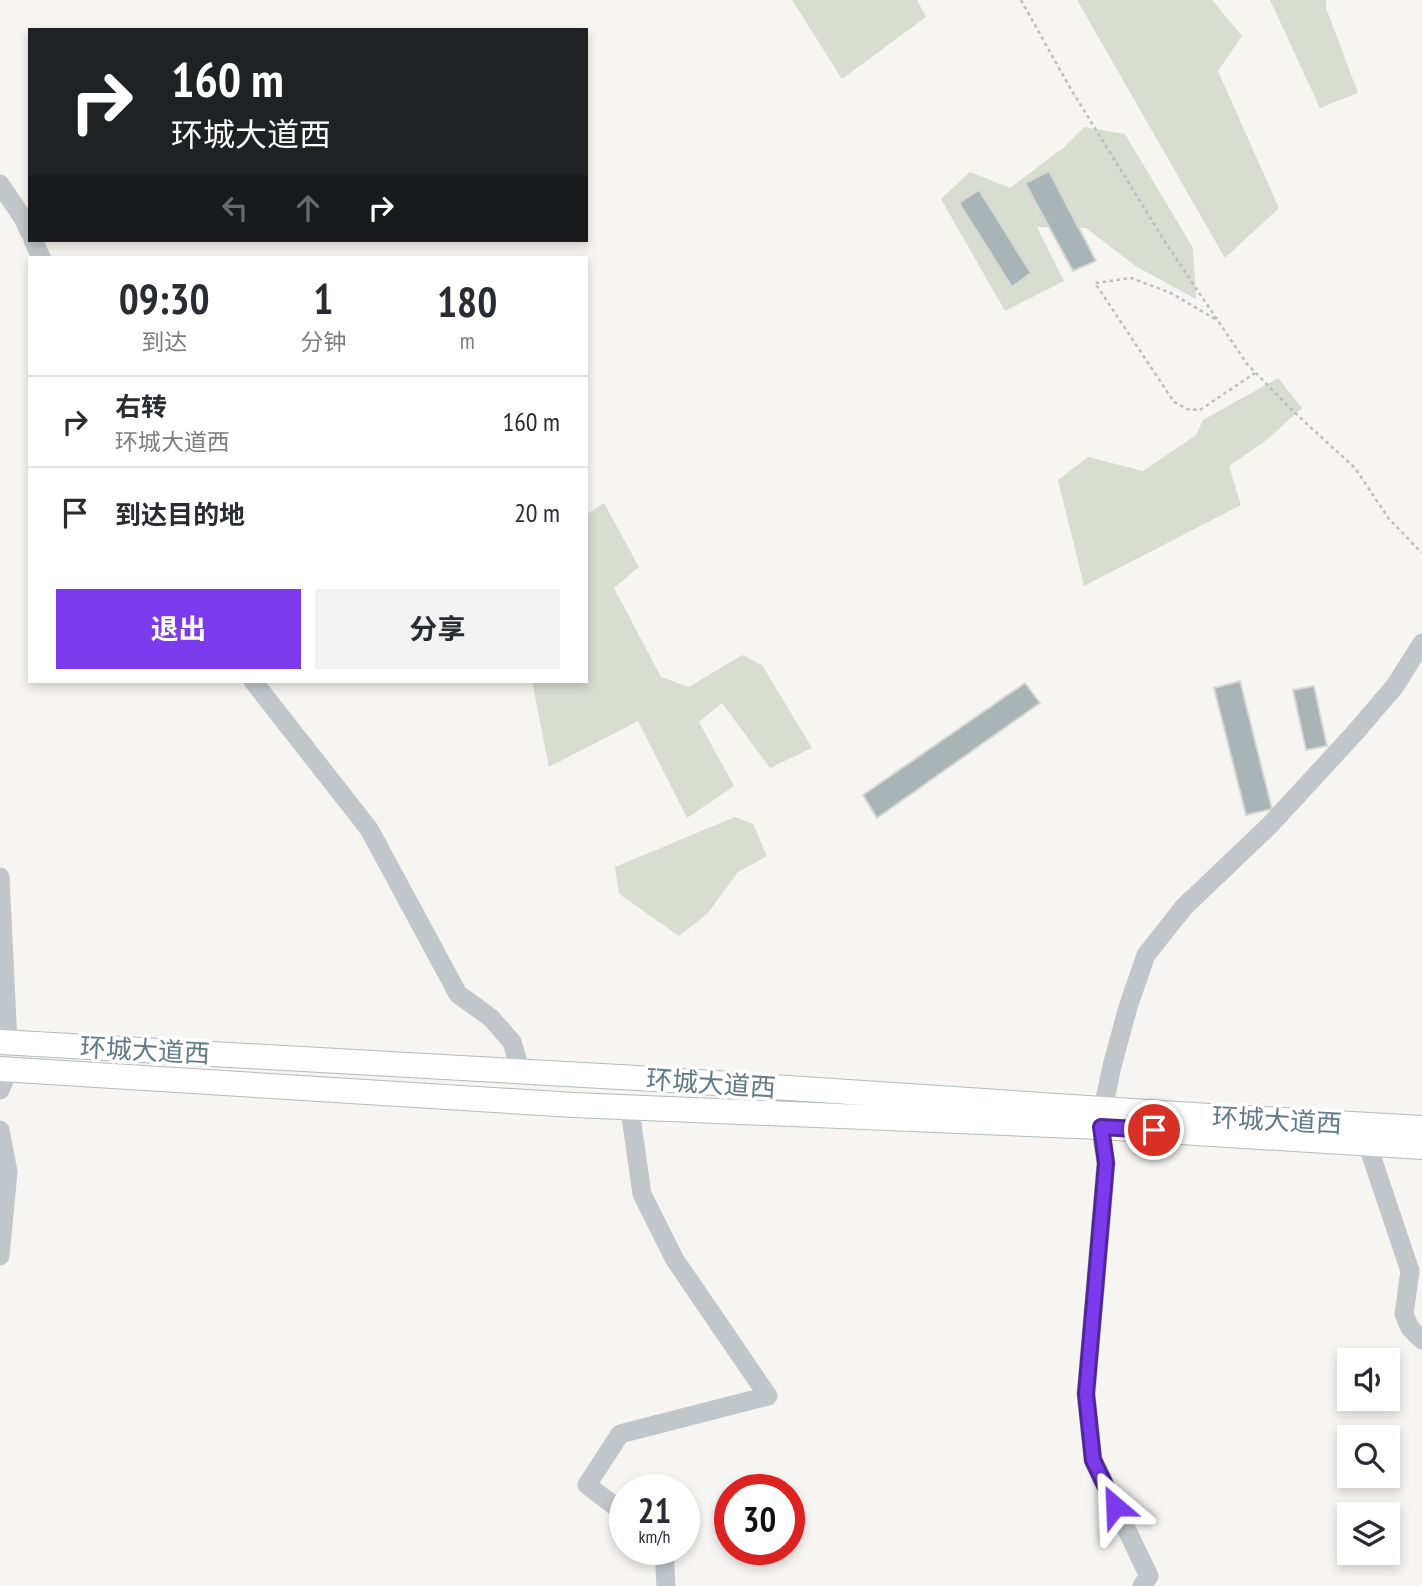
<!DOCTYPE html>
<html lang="zh">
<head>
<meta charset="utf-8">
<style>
  :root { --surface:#fff; --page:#f2f2f3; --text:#2b2b33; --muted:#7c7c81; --line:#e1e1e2; --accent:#7c3aed }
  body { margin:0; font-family:"PT Sans Narrow","Noto Sans SC",sans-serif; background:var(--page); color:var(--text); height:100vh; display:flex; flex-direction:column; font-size:26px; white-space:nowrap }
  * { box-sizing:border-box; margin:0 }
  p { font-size:23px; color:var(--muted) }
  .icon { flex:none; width:38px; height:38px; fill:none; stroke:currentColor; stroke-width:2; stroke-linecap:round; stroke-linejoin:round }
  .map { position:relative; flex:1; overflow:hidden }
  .side { position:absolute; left:28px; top:256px; width:560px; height:427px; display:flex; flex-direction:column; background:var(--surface); border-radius:0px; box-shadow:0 4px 10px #0003 }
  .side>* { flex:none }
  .guide { position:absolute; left:28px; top:28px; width:560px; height:214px; border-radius:0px; box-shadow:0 4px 10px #0003; background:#202124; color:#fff; overflow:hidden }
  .tools { position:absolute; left:1337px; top:1348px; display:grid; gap:14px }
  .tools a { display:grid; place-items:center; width:63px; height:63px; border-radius:0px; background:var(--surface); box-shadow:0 4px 10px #0003; font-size:35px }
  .speed { position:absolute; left:609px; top:1474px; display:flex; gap:14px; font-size:35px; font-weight:700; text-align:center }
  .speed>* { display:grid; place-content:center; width:91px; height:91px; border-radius:50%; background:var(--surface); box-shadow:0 4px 10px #0003; line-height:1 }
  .speed small { font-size:18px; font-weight:400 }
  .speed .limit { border:10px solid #d22; background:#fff; color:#111 }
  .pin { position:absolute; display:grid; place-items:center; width:60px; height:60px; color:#fff; margin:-30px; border:4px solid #fff; border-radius:50%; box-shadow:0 2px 7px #0007 }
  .me { position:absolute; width:77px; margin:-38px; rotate:334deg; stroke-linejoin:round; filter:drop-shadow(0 0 5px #0008) }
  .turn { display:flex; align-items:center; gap:24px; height:147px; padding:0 28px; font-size:32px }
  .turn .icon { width:91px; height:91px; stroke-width:2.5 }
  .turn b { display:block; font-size:49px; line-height:60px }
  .lanes { display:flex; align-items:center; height:66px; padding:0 28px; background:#0003; justify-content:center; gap:35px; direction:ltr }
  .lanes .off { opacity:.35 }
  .eta { display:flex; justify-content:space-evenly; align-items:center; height:119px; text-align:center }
  .eta b { font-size:42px; font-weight:700; line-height:49px }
  .cta { display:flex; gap:14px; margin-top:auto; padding:14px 28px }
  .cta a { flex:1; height:80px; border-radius:0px; background:var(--accent); color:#fff; font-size:28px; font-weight:700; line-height:80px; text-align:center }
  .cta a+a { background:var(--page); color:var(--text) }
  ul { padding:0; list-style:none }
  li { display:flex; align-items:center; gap:21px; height:91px; padding:0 28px; border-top:2px solid var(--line) }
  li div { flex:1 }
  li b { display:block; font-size:26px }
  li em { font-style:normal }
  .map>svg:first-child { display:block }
</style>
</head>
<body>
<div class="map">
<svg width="1422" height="1586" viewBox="0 0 1422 1586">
  <rect width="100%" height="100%" fill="#f6f5f1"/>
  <path fill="#d8ddd2" d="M792,0H917L926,17L842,79Z
    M1077,0H1212L1242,36L1218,71L1279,208L1225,258Z
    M1270,0H1326V8L1358,93L1320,108Z
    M1084,127L1125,134L1193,248L1196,299L1137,267L1086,228L1037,227L1064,281L1005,311L941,199L970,172L1010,188L1063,148Z
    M1278,378L1302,408L1264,442L1229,466L1241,505L1084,586L1058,480L1088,457L1143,471L1196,435L1203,420Z
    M604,503L639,567L614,588L661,677L689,687L742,655L762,665L812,748L770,768L722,703L699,722L734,786L687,818L638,721L549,767L532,681H586V515Z
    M735,817L753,824L767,856L738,872L707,914L679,936L619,894L615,867Z"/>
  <path fill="#a9b4b7" stroke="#d7d7d4" stroke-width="2" d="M1049,171L1096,261L1073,271L1025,183Z
    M979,190L1031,273L1012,287L959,203Z
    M1240,681L1272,809L1246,815L1214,688Z
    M1025,683L1040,703L877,818L863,795Z
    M1314,686L1327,746L1306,750L1293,690Z"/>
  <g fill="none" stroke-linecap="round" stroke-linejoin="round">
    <defs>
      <path id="major" d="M0,1042L655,1079L1193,1115L1422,1128
        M0,1069L574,1105L1100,1127L1422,1147"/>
    </defs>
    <use href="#major" stroke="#b3babc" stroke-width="26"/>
    <path stroke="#babec0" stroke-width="2.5" stroke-dasharray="3.5 3.5" stroke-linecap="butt" d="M1021,0L1069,86L1167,245L1247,364L1295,413L1355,468L1389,519L1422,553
      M1215,319L1171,293L1131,278L1095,283L1174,402L1187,409L1200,410L1255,373"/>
    <path stroke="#c0c6c9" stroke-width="19" d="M0,184L23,218L30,233
      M33,240L41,257
      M253,681L369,829L458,994L491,1018L512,1042L521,1072
      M0,877L8,1043
      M0,1090L9,1069
      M1103,1109L1112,1066L1128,1007L1146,955L1184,907L1269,826L1353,735L1395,686L1422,643
      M1100,1127L1106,1163L1086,1394L1093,1460L1149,1576L1142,1586
      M0,1130L8,1172L0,1256
      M1368,1131L1367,1143L1410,1271L1404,1314L1410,1328L1422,1340
      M625,1514L587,1485L620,1434L768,1396L675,1260L642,1194L631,1117L626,1107
      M664,1549L666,1586"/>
    <use href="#major" stroke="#fff" stroke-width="24"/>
  </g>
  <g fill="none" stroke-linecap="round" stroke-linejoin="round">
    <defs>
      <path id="route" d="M1115,1506L1093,1460L1086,1394L1106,1163L1101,1127L1154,1130"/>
    </defs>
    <use href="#route" stroke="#51269a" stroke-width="18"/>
    <use href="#route" stroke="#7c3aed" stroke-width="12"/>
  </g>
  <g text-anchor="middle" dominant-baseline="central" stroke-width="7" stroke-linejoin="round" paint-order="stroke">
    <g font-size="26" fill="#627a85" stroke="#fff">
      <text transform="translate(145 1050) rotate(3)">环城大道西</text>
      <text transform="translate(711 1083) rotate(4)">环城大道西</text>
      <text transform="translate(1277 1120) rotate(3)">环城大道西</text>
    </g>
  </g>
</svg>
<div class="tools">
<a><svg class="icon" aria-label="sound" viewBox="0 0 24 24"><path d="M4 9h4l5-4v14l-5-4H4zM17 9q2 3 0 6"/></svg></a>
<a><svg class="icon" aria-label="search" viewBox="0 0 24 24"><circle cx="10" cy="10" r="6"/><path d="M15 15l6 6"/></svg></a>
<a><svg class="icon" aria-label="layers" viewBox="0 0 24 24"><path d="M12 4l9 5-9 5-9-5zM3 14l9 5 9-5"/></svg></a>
</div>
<div class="speed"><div>21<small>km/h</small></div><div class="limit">30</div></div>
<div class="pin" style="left:1154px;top:1130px;background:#d93025"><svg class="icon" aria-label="arrive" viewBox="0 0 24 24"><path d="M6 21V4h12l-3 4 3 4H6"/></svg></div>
<svg class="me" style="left:1115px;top:1506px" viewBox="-20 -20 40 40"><path d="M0-17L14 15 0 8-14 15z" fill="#7c3aed" stroke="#fff" stroke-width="4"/></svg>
<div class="guide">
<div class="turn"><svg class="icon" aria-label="right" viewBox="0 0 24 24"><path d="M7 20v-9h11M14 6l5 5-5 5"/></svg><div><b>160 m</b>环城大道西</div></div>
<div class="lanes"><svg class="icon off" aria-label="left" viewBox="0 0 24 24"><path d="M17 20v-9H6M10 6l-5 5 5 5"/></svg><svg class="icon off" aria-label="ahead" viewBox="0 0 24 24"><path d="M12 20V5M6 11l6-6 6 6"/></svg><svg class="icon" aria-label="right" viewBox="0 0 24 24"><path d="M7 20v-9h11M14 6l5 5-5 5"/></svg></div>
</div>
<section class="side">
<div class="eta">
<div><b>09:30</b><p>到达</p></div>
<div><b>1</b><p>分钟</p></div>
<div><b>180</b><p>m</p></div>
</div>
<ul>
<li><svg class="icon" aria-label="right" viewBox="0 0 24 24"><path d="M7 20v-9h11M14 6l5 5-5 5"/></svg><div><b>右转</b><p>环城大道西</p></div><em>160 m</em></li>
<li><svg class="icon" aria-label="arrive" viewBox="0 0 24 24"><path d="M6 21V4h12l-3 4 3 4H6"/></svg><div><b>到达目的地</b></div><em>20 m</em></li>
</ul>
<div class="cta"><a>退出</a><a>分享</a></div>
</section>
</div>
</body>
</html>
